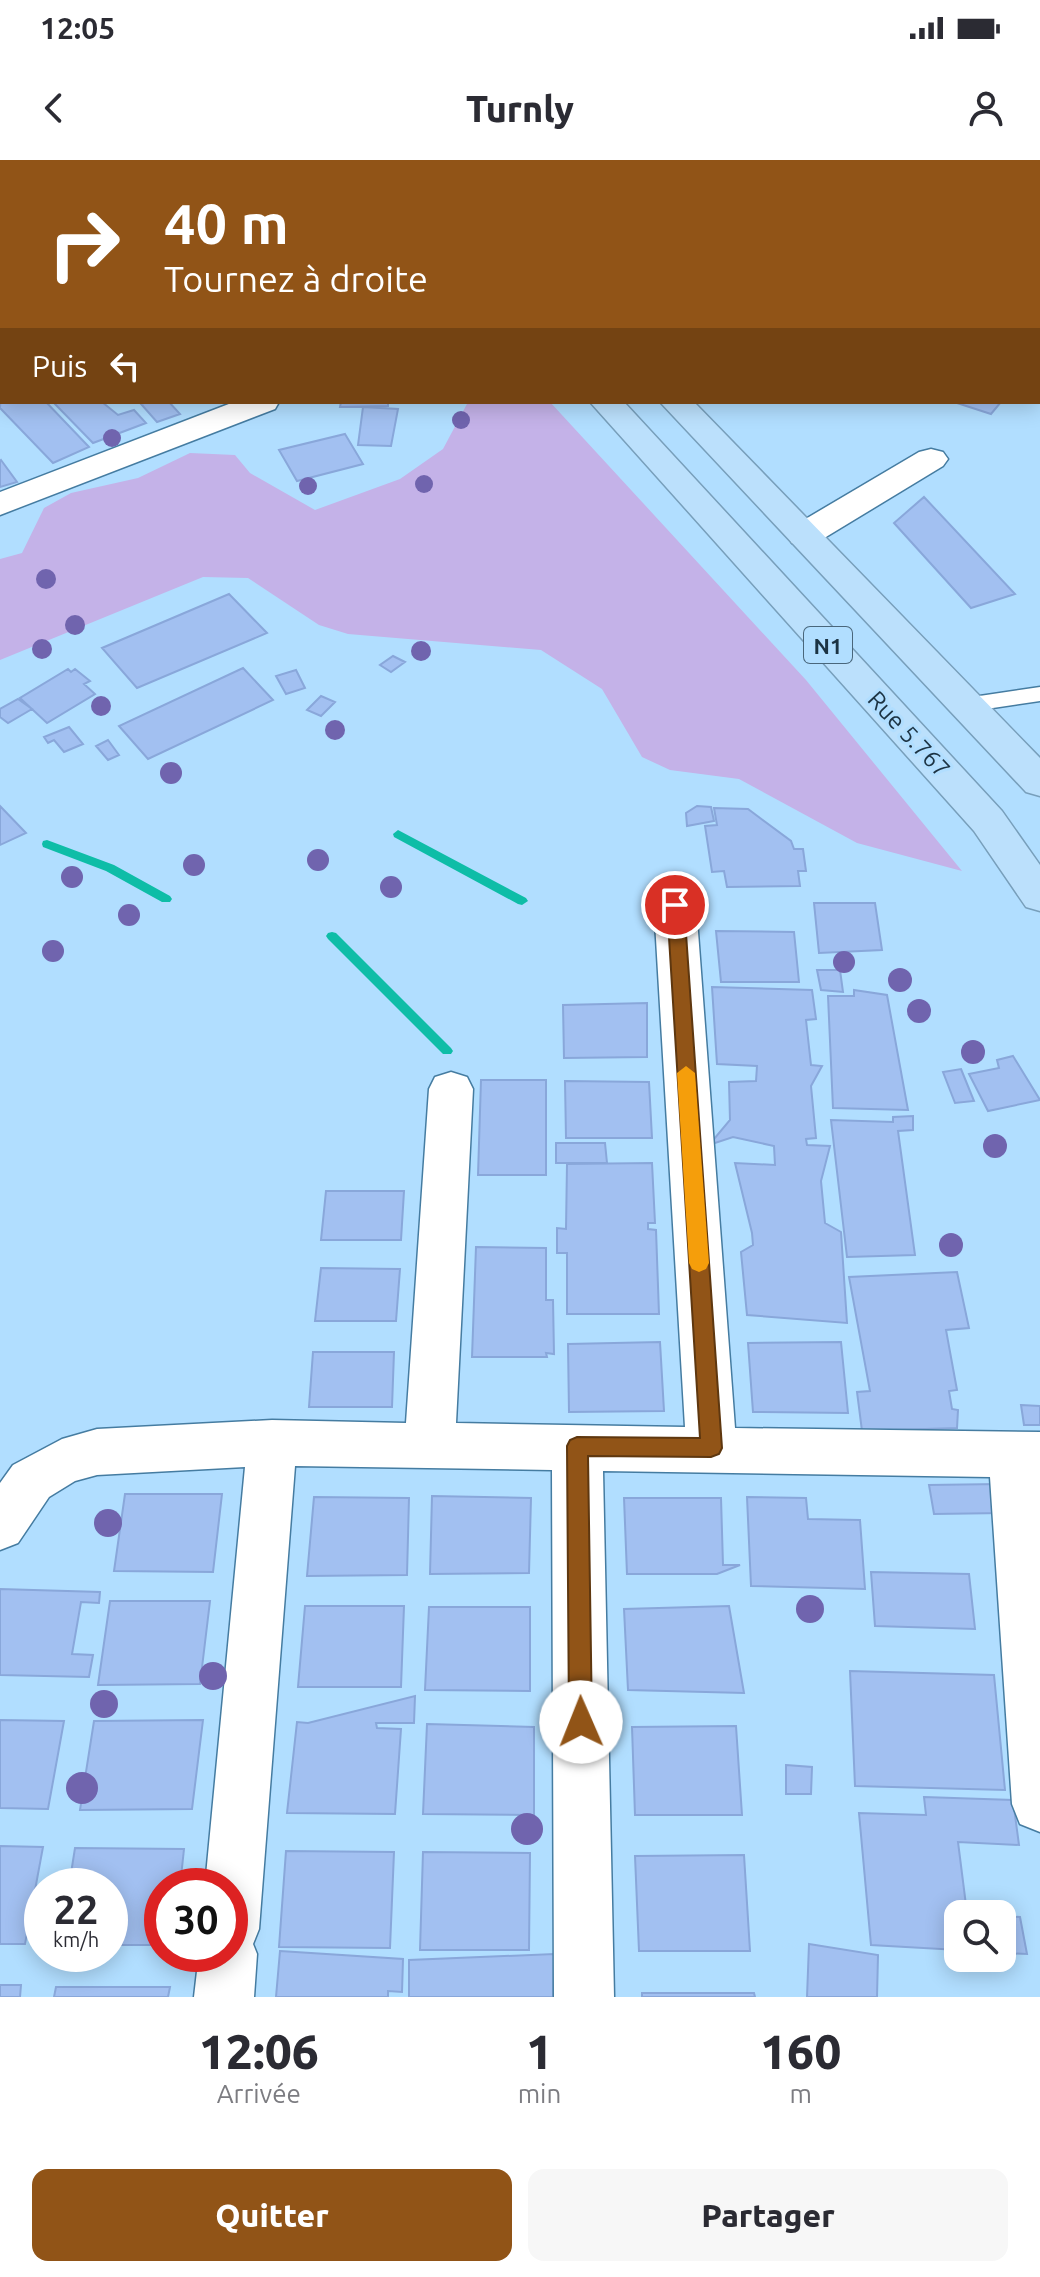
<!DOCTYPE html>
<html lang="fr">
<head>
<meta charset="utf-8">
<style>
  :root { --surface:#fff; --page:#f7f7f7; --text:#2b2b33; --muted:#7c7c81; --accent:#915417 }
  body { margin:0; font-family:Ubuntu,sans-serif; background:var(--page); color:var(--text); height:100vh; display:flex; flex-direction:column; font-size:30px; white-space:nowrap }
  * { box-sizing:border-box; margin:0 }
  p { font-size:26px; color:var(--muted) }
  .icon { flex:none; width:44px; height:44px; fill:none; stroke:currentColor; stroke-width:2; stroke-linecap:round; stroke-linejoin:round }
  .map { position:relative; height:1837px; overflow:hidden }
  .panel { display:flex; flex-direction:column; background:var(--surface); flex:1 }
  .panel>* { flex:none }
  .banner { position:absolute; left:0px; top:0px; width:1040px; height:244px; box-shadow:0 4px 20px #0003; background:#915417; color:#fff; overflow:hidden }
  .fabs { position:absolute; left:944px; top:1740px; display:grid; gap:16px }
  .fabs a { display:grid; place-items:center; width:72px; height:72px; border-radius:16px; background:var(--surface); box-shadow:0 4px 20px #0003; font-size:40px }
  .speed { position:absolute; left:24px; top:1708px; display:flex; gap:16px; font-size:40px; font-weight:700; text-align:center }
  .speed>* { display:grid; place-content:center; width:104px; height:104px; border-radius:50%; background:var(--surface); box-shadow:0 4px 20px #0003; line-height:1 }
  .speed small { font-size:20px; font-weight:400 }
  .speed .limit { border:12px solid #d22; background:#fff; color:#111 }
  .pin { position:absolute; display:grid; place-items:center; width:68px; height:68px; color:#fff; margin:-34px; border:4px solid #fff; border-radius:50%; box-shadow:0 2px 8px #0007 }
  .me { position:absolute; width:88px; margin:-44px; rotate:359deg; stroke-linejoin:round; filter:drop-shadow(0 0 6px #0008) }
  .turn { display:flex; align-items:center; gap:28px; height:168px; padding:0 32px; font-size:36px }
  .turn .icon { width:104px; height:104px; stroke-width:2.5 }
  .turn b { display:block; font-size:56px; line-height:68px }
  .then { display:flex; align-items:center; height:76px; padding:0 32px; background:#0003; gap:16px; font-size:30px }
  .eta { display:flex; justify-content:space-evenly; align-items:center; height:136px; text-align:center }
  .eta b { font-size:48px; font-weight:800; line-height:56px }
  .button { display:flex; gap:16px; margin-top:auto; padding:16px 32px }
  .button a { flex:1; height:92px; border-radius:16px; background:var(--accent); color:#fff; font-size:32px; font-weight:800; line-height:92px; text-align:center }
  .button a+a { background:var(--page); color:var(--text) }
  .status { display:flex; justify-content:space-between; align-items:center; height:56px; padding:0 40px; background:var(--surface); direction:ltr }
  .status svg { height:22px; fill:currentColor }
  header { display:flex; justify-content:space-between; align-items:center; height:104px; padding:0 32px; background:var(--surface); font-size:36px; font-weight:800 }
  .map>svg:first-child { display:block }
</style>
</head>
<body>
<div class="status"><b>12:05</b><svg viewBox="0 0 49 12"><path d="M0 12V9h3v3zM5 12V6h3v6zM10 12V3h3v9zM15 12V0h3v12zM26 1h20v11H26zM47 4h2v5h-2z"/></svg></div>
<header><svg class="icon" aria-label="back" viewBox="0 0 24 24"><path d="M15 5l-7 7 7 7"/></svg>Turnly<svg class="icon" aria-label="person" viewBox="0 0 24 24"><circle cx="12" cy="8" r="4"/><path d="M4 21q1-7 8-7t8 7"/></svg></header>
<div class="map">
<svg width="1040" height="1837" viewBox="0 0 1040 1837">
  <rect width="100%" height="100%" fill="#b1deff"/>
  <path fill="#c4b2e8" d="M468,242H550L806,520L962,711L857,683L739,619L670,610L642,597L602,529L541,490L348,474L319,465L248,418L203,417L0,500V399L22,393L44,348L71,333L138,318L190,293L235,295L250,313L315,350L400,319L443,289Z"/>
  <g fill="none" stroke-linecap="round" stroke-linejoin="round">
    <path fill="#0ebda7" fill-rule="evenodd" d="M398,670L526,738L528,741L522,745L518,744L394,677L393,674Z
      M47,680L114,705L170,736L172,739L170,742H162L106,711L43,687L42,684L43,681Z
      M332,772L336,773L451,888L453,891L451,894H443L328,779L326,776L328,773Z"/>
  </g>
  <path fill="#a2c0f1" stroke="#89a7da" stroke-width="2" d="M2,218V242H46L89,287L53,303L0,248Z
    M53,242H102L118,255L134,250L146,263L93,283Z
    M147,242H169L180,254L157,262L141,244Z
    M341,242H388V246L340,247Z
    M954,242H1001L991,254Z
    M363,247L398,249L391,286L358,285Z
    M345,274L363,304L297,321L279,290Z
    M1,300L17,322L0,327V301Z
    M924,337L1015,434L971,448L894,363Z
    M229,434L267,473L137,528L102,488Z
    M393,496L405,502L391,512L380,505Z
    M243,508L273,540L148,599L119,566Z
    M68,509L71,512L75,509L90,521L84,524L95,534L47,563L20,538Z
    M296,510L305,528L286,534L276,516Z
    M321,536L335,542L321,556L307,550Z
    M18,539L32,549L8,563L0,557V549Z
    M69,567L83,584L64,592L54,580L48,583L44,577Z
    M108,580L119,595L108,600L96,586Z
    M0,646L26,673L0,685Z
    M697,646L711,647L714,661L687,666L686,653Z
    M714,648L748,649L791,681L794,689H803L806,711H798L800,726L727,727L724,711L712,712L705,666L717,665Z
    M814,743H875L882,790L819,793Z
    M716,771L794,772L799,822H721Z
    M817,810H840L843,832L821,830Z
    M712,827L812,830L816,859L806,860L811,905L822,906L811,926L816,978L806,979L807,985L830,986L821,1021L825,1063L841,1072L847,1163L747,1155L741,1092L753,1085L752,1073L735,1003L775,1005L774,986L733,977L709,985L730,960L729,922L756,921L757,906L717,904Z
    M854,830L887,835L908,950L833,948L828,836H854Z
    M647,843V897L564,898L563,845Z
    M1013,896L1040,940L988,951L969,914L999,908L997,900Z
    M961,909L974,941L955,943L943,912Z
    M481,920H546V1015H478Z
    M565,921L649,922L652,978H566Z
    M913,956V970L898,971L915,1095L847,1097L831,960L893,962V957Z
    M556,983H605L607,1003H556Z
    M652,1003L655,1063H648V1069L656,1070L659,1154H567V1093H557V1068L566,1069L567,1004Z
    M326,1031H404L401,1080H321Z
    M476,1087L546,1088V1140H553L554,1194L546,1193L547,1197H472Z
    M321,1108L400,1109L396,1161H315Z
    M957,1112L969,1168L946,1170L957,1230L949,1231L952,1249L958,1250L957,1268L862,1271L857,1232L870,1231L849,1117Z
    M660,1182L664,1251L569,1252L568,1184Z
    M841,1182L848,1253L753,1252L748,1183Z
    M313,1192H394L392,1247H309Z
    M1021,1245L1040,1246V1265H1024Z
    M999,1324L1003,1353L934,1354L929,1325Z
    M125,1334H222L213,1412L114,1411Z
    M432,1336L531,1338L529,1413L430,1414Z
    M314,1337L409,1338L407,1415L307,1416Z
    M747,1337L806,1338L808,1359L860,1360L865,1429L751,1426Z
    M624,1338H721L723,1405H740L717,1414H627Z
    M871,1412L969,1414L975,1469L875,1466Z
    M0,1429L100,1432L99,1443L81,1442L72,1494L93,1495L89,1517L0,1515Z
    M110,1441H210L200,1524L98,1525Z
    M305,1446H404L401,1527H298Z
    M729,1446L744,1533L628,1530L624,1449Z
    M429,1447H530V1531L425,1530Z
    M850,1511L994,1515L1005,1630L855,1626Z
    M415,1536L414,1563H376L377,1568L401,1569L395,1654L287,1653L297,1562L308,1563Z
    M0,1560L64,1561L48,1649L0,1648Z
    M203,1560L192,1649L80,1650L94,1561Z
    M427,1564L534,1567V1655L423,1654Z
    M736,1566L742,1655H635L632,1567Z
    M786,1605L812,1607L811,1634H786Z
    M924,1637L1013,1640L1019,1685L958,1682L967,1753L978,1754H958V1790L871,1785L859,1653L926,1655Z
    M0,1686L43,1687L25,1784H0Z
    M75,1688L184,1689L180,1726H162V1785H110V1726H69Z
    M286,1691L394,1692L390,1788L279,1787Z
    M423,1692L530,1693L529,1790H420Z
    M744,1695L750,1791H639L635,1696Z
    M1002,1756L1020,1757L1027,1794L1002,1793Z
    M809,1784L878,1795L877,1837H807Z
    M280,1791L403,1799L402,1832L388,1831V1837H276Z
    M554,1794L553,1837H409V1800Z
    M0,1825H21L20,1837H0Z
    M56,1827H170L168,1837H54Z
    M642,1833H754L755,1837H642Z"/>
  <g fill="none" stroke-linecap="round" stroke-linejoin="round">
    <defs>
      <path id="service" d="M1040,527V541L966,552L956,545L966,538Z"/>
      <path id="minor" d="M2,22V40L0,41V23Z
        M1038,179H1040V197H1038Z
        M234,242H279L275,249L0,355V332Z
        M931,289L943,292L948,299L943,306L816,383L804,386L792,383L787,375L792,367L919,292Z
        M675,730L690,734L696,745L735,1268L1040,1272V1672L1020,1664L1012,1644L990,1317L603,1311L614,1837H554L552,1310L295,1306L259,1769L253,1784L257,1794L254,1837H194L199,1794H230V1726H205L245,1307L97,1315L75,1321L49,1337L18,1383L0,1390V1323L13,1305L62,1279L97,1269L272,1260L406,1263L429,929L435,917L451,912L467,917L473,929L456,1263L685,1267L654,745L660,734Z"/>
      <path id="trunk" d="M389,0H418L419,2H390Z
        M441,0H470L471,2H442Z
        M590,242H624L1002,651L1040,705V751L1026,747L974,671Z
        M660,242H694L1040,598V636L1026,632Z"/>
    </defs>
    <use href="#service" stroke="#457ca1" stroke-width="3"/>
    <use href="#minor" stroke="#457ca1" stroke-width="3"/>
    <use href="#trunk" stroke="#789fbb" stroke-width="3"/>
    <use href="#service" fill="#fff" fill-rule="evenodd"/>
    <use href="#minor" fill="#fff" fill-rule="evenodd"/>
    <use href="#trunk" fill="#bbe0fc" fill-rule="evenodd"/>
  </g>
  <g fill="#7064ae">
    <circle cx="461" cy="260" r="9"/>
    <circle cx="112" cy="278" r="9"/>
    <circle cx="424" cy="324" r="9"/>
    <circle cx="308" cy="326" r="9"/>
    <circle cx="46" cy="419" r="10"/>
    <circle cx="75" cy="465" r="10"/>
    <circle cx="42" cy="489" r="10"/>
    <circle cx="421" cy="491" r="10"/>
    <circle cx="101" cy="546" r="10"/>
    <circle cx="335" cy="570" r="10"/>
    <circle cx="171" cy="613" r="11"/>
    <circle cx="318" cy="700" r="11"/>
    <circle cx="194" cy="705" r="11"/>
    <circle cx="72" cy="717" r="11"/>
    <circle cx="391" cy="727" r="11"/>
    <circle cx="129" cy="755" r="11"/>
    <circle cx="53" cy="791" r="11"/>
    <circle cx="844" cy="802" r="11"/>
    <circle cx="900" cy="820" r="12"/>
    <circle cx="919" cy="851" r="12"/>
    <circle cx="973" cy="892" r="12"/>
    <circle cx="995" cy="986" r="12"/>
    <circle cx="951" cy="1085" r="12"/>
    <circle cx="108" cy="1363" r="14"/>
    <circle cx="810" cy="1449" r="14"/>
    <circle cx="213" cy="1516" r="14"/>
    <circle cx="104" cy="1544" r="14"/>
    <circle cx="82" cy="1628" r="16"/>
    <circle cx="527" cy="1669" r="16"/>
  </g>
  <path fill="#915417" stroke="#5e370f" stroke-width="2" d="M675,739L684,745L722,1288L719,1294L711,1297L588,1296L592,1562L589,1569L581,1573L573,1569L569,1562L567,1286L570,1280L577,1277L700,1278L667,745Z"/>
  <path fill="#f59e0b" d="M686,906L695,913L709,1103L706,1109L699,1112L692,1109L689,1103L677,913Z"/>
  <g text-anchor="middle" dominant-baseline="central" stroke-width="6" stroke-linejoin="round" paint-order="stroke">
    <rect fill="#b1deff" stroke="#49667b" stroke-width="2" x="804" y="467" width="48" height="36" rx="6"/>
    <g font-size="22" font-weight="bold" fill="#1c3343">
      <text x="828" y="485">N1</text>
    </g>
    <g font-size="24" fill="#1c3343" stroke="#b1deff">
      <text transform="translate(909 574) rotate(47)">Rue 5.767</text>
    </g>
  </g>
</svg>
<div class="fabs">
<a><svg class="icon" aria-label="search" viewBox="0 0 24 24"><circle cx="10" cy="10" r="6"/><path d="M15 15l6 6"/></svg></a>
</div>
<div class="speed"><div>22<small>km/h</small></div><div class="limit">30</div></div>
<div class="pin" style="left:675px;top:745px;background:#d93025"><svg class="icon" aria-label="arrive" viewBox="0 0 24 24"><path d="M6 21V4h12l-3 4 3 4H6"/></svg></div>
<svg class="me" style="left:581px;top:1562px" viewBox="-20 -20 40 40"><circle r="19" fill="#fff"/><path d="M0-13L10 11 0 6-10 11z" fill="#915417"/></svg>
<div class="banner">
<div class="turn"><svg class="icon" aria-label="right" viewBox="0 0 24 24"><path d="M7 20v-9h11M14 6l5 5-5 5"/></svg><div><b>40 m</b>Tournez à droite</div></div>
<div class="then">Puis<svg class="icon" aria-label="left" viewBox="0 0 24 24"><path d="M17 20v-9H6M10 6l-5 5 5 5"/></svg></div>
</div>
</div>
<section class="panel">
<div class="eta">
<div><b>12:06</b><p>Arrivée</p></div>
<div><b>1</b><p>min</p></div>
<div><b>160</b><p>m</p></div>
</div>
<div class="button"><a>Quitter</a><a>Partager</a></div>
</section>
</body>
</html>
